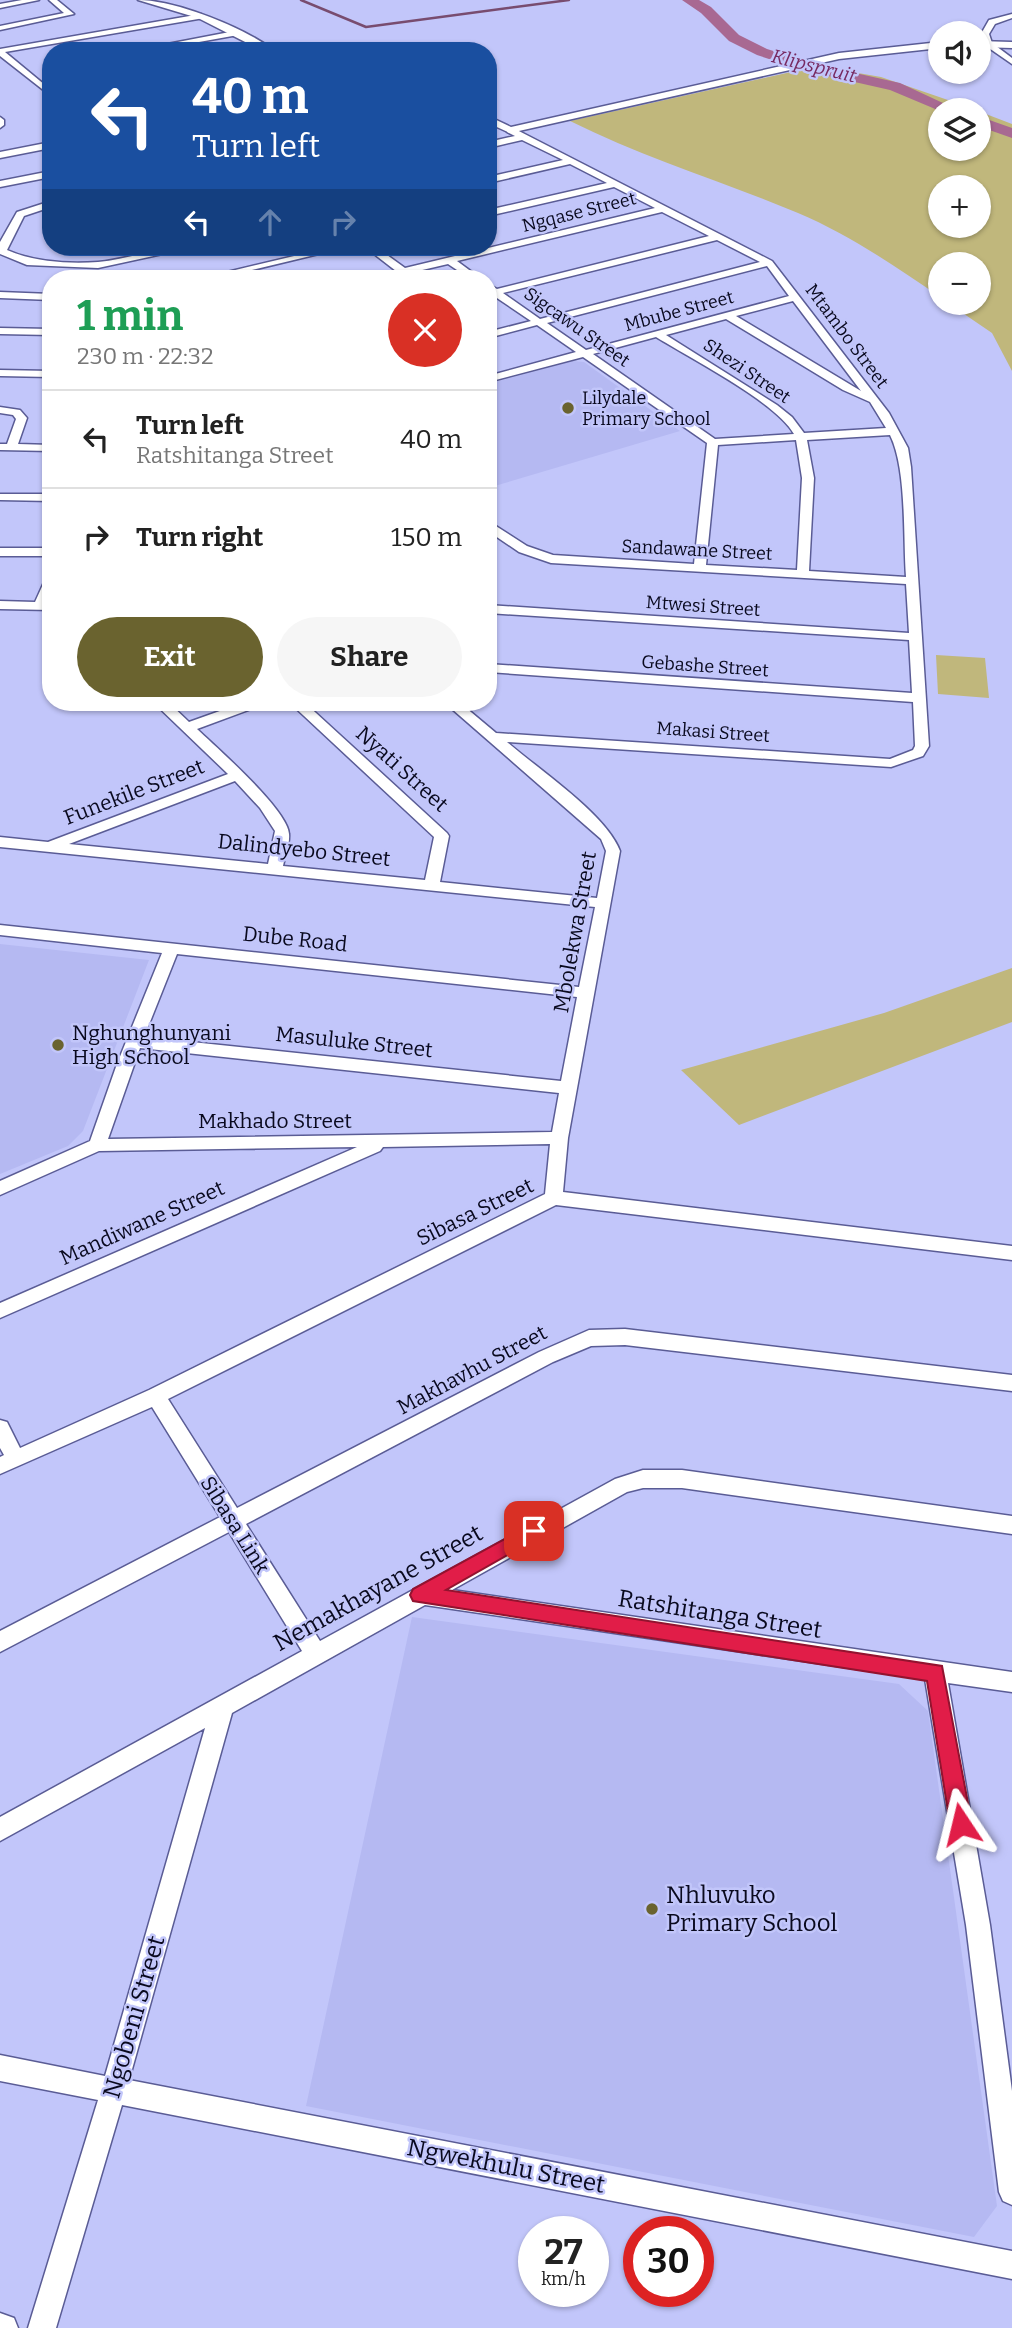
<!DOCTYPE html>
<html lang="en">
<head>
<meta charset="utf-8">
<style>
  :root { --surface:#fff; --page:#f6f6f6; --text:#222; --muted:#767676; --line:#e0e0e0; --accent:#6a632f }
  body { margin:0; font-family:Bitter,serif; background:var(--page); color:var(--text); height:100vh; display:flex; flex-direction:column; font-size:26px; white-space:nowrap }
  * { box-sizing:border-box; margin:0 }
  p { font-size:23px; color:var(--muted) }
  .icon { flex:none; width:38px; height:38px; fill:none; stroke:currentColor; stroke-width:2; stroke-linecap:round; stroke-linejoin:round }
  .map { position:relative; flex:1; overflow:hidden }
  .details { position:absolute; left:42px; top:270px; width:455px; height:441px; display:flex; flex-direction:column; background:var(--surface); border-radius:28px; box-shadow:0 2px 5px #0004 }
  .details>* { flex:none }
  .hud { position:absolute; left:42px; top:42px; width:455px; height:214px; border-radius:28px; box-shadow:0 2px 5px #0004; background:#1a4fa0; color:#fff; overflow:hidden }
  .buttons { position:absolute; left:928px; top:21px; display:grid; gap:14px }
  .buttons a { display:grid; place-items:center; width:63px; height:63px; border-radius:50%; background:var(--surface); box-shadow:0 2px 5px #0004; font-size:35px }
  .speed { position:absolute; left:518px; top:2216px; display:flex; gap:14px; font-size:35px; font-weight:700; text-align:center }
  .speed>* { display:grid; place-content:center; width:91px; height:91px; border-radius:50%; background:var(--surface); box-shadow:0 2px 5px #0004; line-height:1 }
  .speed small { font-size:18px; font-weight:400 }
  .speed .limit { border:10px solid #d22; background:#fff; color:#111 }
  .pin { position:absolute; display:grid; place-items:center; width:60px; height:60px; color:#fff; margin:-30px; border-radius:14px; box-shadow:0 4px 10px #0006 }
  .me { position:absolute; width:77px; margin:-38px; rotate:350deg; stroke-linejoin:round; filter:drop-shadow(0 0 5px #0008) }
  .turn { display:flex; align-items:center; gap:24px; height:147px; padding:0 35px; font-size:32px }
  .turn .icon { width:91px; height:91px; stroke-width:2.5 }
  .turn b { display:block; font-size:49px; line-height:60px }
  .lanes { display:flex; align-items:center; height:66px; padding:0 35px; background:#0003; justify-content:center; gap:35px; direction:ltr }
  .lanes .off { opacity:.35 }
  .round { display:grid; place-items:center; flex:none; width:74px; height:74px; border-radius:37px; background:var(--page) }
  .summary { display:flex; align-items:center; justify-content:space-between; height:119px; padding:0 35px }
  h1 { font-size:42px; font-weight:700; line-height:52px; color:#1e9e55 }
  .button { display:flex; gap:14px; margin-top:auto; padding:14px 35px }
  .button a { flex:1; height:80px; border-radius:42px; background:var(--accent); color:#fff; font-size:28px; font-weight:700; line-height:80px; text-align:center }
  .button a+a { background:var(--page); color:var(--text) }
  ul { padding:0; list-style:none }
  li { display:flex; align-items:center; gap:21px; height:98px; padding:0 35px; border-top:2px solid var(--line) }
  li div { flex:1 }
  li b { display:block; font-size:26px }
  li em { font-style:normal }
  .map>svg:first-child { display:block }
</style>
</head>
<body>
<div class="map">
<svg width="1012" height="2328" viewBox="0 0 1012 2328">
  <rect width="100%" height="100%" fill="#c2c6fa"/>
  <path fill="#b5b9f2" d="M573,361L584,362L680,431L488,488V384Z
    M0,944L149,960L83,1131L68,1146L0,1174Z
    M412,1617L899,1684L928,1711L997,2206L974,2237L306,2106Z"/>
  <path fill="#c0b77c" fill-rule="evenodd" d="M818,66L881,77L977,110H940V149H978V111L1012,124V371L992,333L948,303H978V264H940V297C895,266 848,234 798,213C722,181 644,158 570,121ZM940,187H978V226H940Z
    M936,655L985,658L989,698L938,694Z
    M1012,968V1022L739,1125L681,1070L884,1013Z"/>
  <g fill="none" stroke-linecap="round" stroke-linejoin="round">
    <path stroke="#784c6f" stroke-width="2.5" d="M301,0L366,27L569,0
      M832,72L861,79
      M893,86L916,96"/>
    <path fill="#a86992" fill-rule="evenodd" d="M682,0H699L711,7L739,35L767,49L815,64L900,83L958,110L940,111L890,90L806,71L757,55L729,41L701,13Z
      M978,116L1012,128V138L978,126Z"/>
    <defs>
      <path id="minor" d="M22,0H39L0,8V4Z
        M49,0H57L74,14L0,30V26L64,13Z
        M201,14L204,18L5,52L51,90V96L0,56V49Z
        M1012,14V18L995,24L989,34L992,43L1012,58V64L986,46L981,34L989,20Z
        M235,31L238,35L149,51H131Z
        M0,117L4,120V125L0,128Z
        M507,128H513L772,261L889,413L908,448L911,467L929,746L923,756L891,767L507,742C538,769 606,814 620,851L568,1138L563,1192L1012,1246V1260L556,1205L168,1399L237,1508L539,1352L589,1330L625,1329L1012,1375V1391L625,1345L591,1346L553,1362L246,1524L320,1641L615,1479L643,1470H682L1012,1516V1534L682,1488H643L627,1492L452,1590L1012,1672V1692L948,1683L990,1925L1012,2091V2205L1003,2201L999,2192L966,1925L925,1679L425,1605L232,1713L129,2080L1012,2251V2279L122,2105L56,2328H28L98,2100L0,2081V2055L105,2076L205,1728L0,1841V1817L302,1651L229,1532L0,1652V1631L220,1517L152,1407L0,1474V1457L4,1455L0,1448V1420L7,1422L20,1448L149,1390L545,1194L550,1144L383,1147L380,1151L0,1318V1303L357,1147L99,1151L0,1195V1181L90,1141L117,1064L162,953L0,935V925L579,987L595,907L0,847V837L48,842L228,774L153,702H168L189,722L245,702H264L262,705L197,729C216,747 288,810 289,834C290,844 285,856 283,866L425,880L434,837L289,702H304L447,833L449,836L440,882L597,898L606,851L601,839L444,702H459L496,733L890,759L913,750L915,746L913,702L488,672V664L912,693L909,640L488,613V605L909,633L906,584L551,563L519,552L488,531V521L527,546L553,555L694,564L707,443L583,357L488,382V376L576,352L537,325L488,338V332L531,321L494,296L488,297V284L497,289L709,236L662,212L457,261L480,278H469L448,264L388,278H372L396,271L365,247H376L405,268L655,208L614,187L488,216V210L607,183L570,164L488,183V177L563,160L522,140L488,148V142L515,136L507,132ZM717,240L760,262L540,319L503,293ZM767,266L789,296L586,350L547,323ZM793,301L861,391L736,316ZM726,319L843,390L870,402L886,428L804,433L792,417L777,405L666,335ZM656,337C690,358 776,402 794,434L715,439L593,354ZM890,435C907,469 903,537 906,577L809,571L814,478L807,440ZM796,440L802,478L797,570L706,565L718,445ZM235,781L260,808L275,831L268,864L69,844ZM177,954L577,997L561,1081L144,1037ZM140,1048L559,1093L552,1132L108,1139Z
        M51,171V177L0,187V181Z
        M51,201V207L24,216L7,250C34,262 69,264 98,262C131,259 162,245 195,247L98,268L27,265L0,254V242L17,212Z
        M332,247H348L219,278H202Z
        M0,292L51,294V300L0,298Z
        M0,328L51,329V335L0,334Z
        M0,370L51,371V377L0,376Z
        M0,407L20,410L27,418L18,444L51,445V451L0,450V444H7L16,419L13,415L0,413Z
        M0,494H51V501L0,500Z
        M0,548H51V556H0Z
        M51,576V595L48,602H51V610L0,609V601L35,602L45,580Z
        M0,2313L14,2318L18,2328H0Z"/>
      <path id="tertiary" d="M138,0C176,0 245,28 275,51H263L198,18Z
        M978,41L1012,42V48L978,47Z
        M940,42V48L839,59L510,133L488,123V116L511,127L839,53Z
        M51,142V148L0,158V152Z"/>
    </defs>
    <use href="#minor" stroke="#5a5c95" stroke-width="3"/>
    <use href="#tertiary" stroke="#5a5c95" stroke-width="3"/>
    <use href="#minor" fill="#fff" fill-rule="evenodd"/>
    <use href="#tertiary" fill="#fff" fill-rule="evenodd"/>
  </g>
  <path fill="#e11d48" stroke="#92132f" stroke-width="2" d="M534,1523L541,1525L544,1531L541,1536L446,1590L942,1666L972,1824L968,1832L961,1835L953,1832L950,1824L927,1681L413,1601L410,1595L413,1589Z"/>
  <g fill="#6a632f" stroke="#c2c6fa" stroke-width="2.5">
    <circle cx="568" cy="408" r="7"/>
    <circle cx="58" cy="1045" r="7"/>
    <circle cx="652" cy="1909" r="7"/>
  </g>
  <g text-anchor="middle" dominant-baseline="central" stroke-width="5" stroke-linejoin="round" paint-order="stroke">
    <g font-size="18" fill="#09091e" stroke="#c2c6fa">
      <text transform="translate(579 212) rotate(-14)">Ngqase Street</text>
      <text transform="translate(679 311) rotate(-15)">Mbube Street</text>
      <text transform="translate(577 327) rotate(35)">Sigcawu Street</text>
      <text transform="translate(847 336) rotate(53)">Mtambo Street</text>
      <text transform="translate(747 371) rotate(34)">Shezi Street</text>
      <text transform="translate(697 550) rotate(3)">Sandawane Street</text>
      <text transform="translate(703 606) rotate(4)">Mtwesi Street</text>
      <text transform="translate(705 666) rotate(4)">Gebashe Street</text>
      <text transform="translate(713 732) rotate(4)">Makasi Street</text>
    </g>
    <g font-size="18" fill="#09091e" stroke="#c2c6fa" text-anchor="start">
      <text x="582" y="398">Lilydale<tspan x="582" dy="21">Primary School</tspan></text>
    </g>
    <g font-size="19" font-style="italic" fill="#772a61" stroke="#c2c6fa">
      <text transform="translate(814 66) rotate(14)">Klipspruit</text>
    </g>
    <g font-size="21" fill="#09091e" stroke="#c2c6fa">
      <text transform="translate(402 769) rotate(42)">Nyati Street</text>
      <text transform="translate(134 792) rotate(-21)">Funekile Street</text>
      <text transform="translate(304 850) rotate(6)">Dalindyebo Street</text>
      <text transform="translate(575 932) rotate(-80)">Mbolekwa Street</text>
      <text transform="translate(295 939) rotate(6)">Dube Road</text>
      <text transform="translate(354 1042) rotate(6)">Masuluke Street</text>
      <text x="275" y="1121">Makhado Street</text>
      <text transform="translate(475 1212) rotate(-26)">Sibasa Street</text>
      <text transform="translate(142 1223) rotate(-24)">Mandiwane Street</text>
      <text transform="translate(472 1370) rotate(-28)">Makhavhu Street</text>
      <text transform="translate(235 1525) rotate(58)">Sibasa Link</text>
    </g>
    <g font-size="21" fill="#09091e" stroke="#c2c6fa" text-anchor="start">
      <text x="72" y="1033">Nghunghunyani<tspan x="72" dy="24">High School</tspan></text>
    </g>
    <g font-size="24" fill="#09091e" stroke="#c2c6fa">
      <text transform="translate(378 1588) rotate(-29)">Nemakhayane Street</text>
      <text transform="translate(720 1614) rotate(9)">Ratshitanga Street</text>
      <text transform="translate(134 2017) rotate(-74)">Ngobeni Street</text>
      <text transform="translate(506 2166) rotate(11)">Ngwekhulu Street</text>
    </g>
    <g font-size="24" fill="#09091e" stroke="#c2c6fa" text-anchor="start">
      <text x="666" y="1895">Nhluvuko<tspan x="666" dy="28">Primary School</tspan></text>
    </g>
  </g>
</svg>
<div class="buttons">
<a><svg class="icon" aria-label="sound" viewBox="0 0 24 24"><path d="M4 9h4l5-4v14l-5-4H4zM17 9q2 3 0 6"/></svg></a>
<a><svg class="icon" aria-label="layers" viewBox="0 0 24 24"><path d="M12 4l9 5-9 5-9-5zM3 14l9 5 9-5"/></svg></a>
<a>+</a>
<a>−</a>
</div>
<div class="speed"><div>27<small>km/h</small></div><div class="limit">30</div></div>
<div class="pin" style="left:534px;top:1531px;background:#d93025"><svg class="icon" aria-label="arrive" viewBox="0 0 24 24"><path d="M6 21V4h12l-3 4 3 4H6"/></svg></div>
<svg class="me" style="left:961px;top:1824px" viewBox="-20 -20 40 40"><path d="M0-17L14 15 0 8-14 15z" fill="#e11d48" stroke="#fff" stroke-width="4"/></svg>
<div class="hud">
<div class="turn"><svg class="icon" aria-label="left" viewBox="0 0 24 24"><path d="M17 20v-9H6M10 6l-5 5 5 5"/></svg><div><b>40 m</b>Turn left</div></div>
<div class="lanes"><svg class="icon" aria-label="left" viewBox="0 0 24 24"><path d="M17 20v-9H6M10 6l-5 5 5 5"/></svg><svg class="icon off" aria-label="ahead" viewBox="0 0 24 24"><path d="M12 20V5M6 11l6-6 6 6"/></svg><svg class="icon off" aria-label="right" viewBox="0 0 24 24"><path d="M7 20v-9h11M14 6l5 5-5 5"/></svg></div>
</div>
<section class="details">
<div class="summary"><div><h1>1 min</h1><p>230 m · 22:32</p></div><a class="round" style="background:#d93025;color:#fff"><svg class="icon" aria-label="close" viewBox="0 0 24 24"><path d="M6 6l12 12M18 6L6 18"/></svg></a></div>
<ul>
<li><svg class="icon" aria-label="left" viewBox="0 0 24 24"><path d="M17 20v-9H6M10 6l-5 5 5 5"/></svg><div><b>Turn left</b><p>Ratshitanga Street</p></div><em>40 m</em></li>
<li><svg class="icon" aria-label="right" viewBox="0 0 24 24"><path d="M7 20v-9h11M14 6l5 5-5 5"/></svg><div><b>Turn right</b></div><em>150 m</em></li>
</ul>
<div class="button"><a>Exit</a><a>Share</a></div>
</section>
</div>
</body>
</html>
